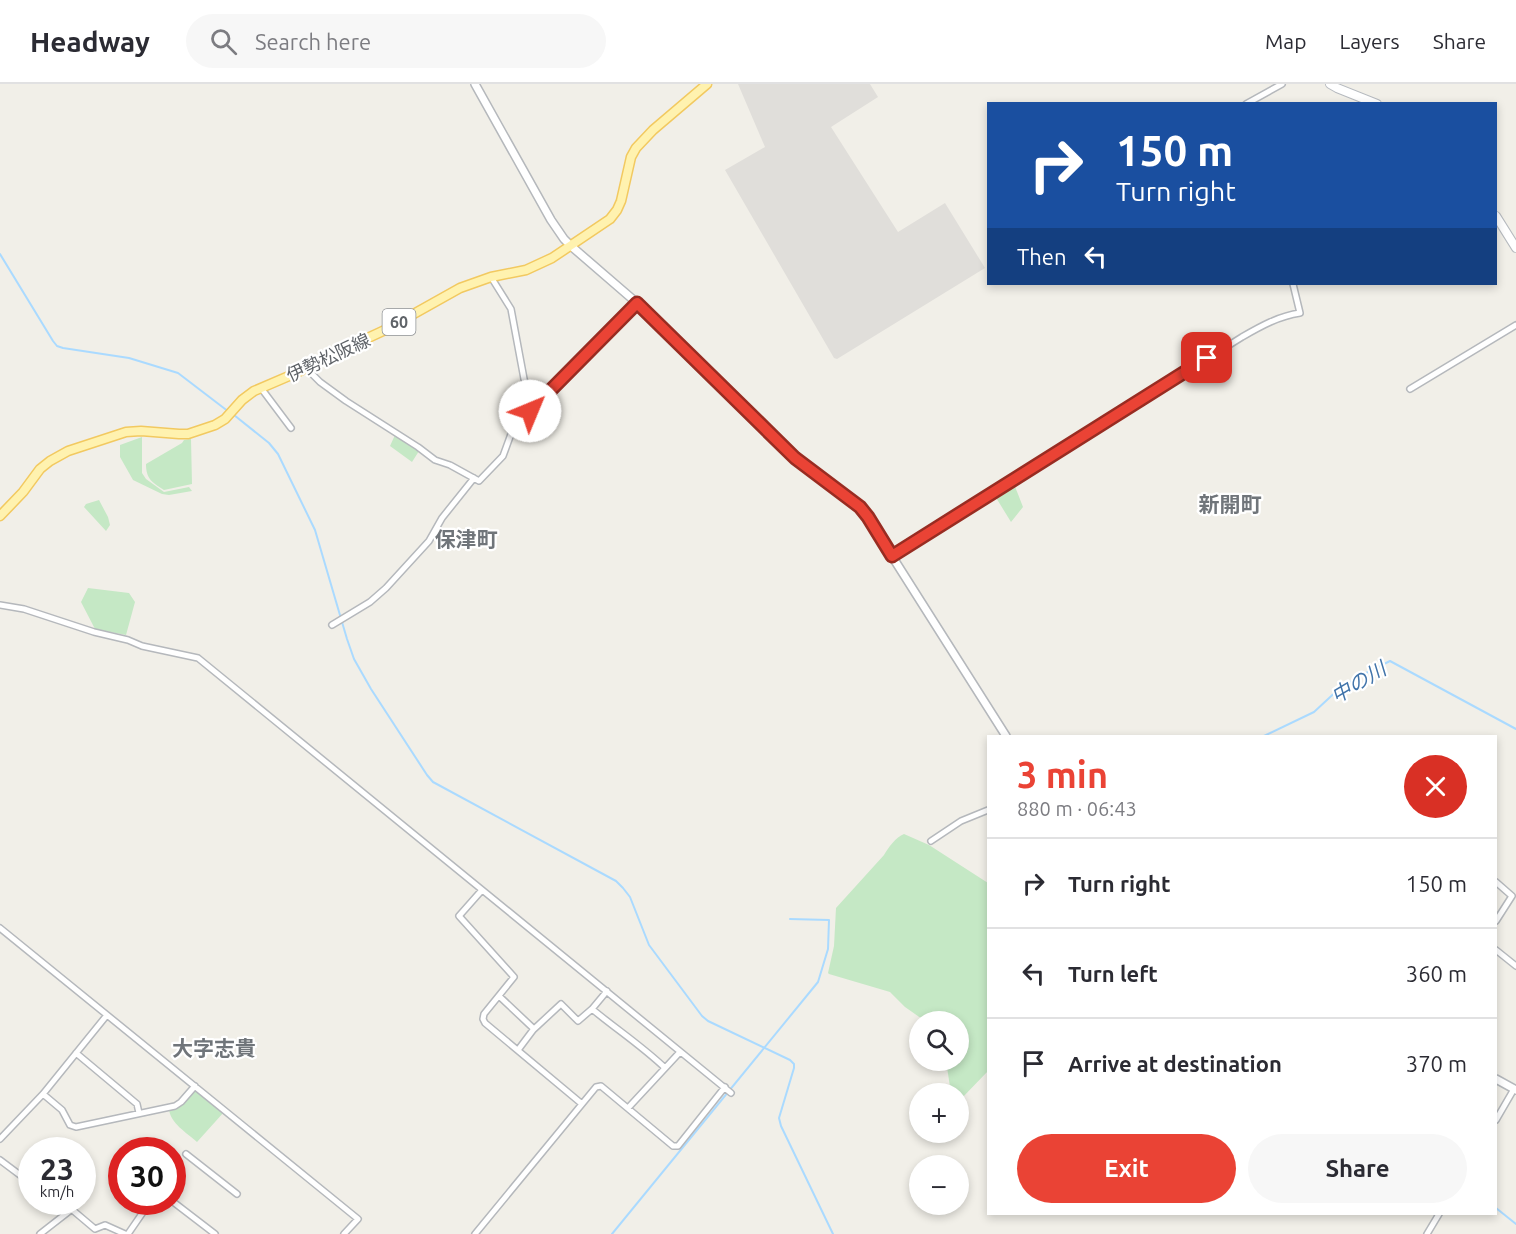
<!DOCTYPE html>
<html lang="en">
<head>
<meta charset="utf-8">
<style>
  :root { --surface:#fff; --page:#f7f7f7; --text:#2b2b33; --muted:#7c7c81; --line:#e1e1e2; --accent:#ea4335 }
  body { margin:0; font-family:Ubuntu,"Noto Sans JP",sans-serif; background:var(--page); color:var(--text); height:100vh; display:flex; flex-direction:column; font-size:22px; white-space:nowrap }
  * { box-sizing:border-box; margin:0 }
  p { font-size:20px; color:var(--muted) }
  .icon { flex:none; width:33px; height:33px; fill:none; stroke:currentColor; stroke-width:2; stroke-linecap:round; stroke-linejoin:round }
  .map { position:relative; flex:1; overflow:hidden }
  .side { position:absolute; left:987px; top:651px; width:510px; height:480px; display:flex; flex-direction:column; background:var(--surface); border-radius:0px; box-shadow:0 3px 9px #0003 }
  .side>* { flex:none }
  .hud { position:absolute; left:987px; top:18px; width:510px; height:183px; border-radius:0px; box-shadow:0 3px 9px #0003; background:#1a4fa0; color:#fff; overflow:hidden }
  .fabs { position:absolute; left:909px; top:927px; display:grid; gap:12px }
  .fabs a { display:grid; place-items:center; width:60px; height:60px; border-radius:50%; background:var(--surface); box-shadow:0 3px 9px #0003; font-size:30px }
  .speed { position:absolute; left:18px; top:1053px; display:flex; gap:12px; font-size:30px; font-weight:700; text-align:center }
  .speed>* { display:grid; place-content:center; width:78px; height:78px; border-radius:50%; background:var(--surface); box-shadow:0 3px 9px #0003; line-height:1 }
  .speed small { font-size:15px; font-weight:400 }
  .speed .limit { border:9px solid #d22; background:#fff; color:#111 }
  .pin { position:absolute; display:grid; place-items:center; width:51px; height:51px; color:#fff; margin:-26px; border-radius:12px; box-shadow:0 3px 9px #0006 }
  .me { position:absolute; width:66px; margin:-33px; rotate:45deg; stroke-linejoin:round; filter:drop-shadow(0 0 4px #0008) }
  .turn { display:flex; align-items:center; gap:21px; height:126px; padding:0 30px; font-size:27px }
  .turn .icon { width:78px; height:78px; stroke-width:2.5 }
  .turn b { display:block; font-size:42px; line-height:51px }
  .then { display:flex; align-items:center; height:57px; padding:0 30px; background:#0003; gap:12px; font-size:22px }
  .round { display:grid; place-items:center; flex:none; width:63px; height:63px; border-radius:32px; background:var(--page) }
  .head { display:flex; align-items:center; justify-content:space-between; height:102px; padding:0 30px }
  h1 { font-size:36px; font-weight:700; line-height:45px; color:var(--accent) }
  .action { display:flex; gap:12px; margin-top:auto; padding:12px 30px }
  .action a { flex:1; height:69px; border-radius:36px; background:var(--accent); color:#fff; font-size:24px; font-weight:700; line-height:69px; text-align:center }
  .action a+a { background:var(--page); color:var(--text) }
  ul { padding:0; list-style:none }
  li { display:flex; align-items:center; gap:18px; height:90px; padding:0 30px; border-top:2px solid var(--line) }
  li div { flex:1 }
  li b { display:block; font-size:22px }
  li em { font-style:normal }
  header { display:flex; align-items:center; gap:36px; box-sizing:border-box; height:84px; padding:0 30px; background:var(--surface); border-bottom:2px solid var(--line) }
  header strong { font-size:28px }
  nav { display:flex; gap:33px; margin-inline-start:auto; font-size:21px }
  .search { width:420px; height:54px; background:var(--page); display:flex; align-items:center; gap:15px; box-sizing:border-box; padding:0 21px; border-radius:33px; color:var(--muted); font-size:22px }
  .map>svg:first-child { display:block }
</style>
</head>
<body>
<header>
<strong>Headway</strong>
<div class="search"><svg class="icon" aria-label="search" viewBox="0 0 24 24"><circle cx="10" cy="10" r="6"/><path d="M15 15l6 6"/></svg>Search here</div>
<nav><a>Map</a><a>Layers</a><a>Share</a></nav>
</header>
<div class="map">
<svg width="1516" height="1150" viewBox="0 0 1516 1150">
  <rect width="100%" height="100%" fill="#f1efe8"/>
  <path fill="#e0deda" d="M738,0H870L878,13L831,43L898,148L945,119L985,184L837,275L834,274L725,86L765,63Z"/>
  <path fill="#c5e8c5" d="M395,351L419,367L412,378L390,362Z
    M142,353V389L146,395L164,408L189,403L192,407L169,411L162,410L133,396L120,373V361Z
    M191,355L192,400L164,406C152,398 146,395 146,380L182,359L184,356Z
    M1014,400L1023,423L1011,438L995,412Z
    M99,416L108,433L110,441L106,447L84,423L86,420Z
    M88,504L129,509L135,518L126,551L95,545L81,518Z
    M904,750L929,761L988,799V987L961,1015H959L958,1010L951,1009L946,977L958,976V938L925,937L905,923L890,908L829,890L828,889L834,862L836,824L884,771C888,764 896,753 904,750Z
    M195,1004L224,1028L197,1058C187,1049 170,1039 169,1025Z"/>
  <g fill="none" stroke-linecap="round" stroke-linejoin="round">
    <path stroke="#aadaff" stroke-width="2" d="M0,170L53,257L57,262L63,264L129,274L178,289L229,328
      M234,331L269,359L278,370L315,446L347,555L354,575L371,605L427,691L433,698L616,797L623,804L630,813L649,861L702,932L708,937L790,976L794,980V984L779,1034L781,1042L833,1150
      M1264,652L1314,628L1341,603L1366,589L1390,577L1516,645
      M1496,1124L1516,1140
      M612,1150L818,898L828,865L829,836L790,835"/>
    <defs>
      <path id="minor" d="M1246,20L1282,0
        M491,193L511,225L530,327
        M306,284L320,298L346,317L418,363L435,376L450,381L479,397L503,372L511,350L517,342L637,219
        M261,304L291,344
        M1410,305L1516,241
        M892,472L1242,253C1261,242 1279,232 1300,229L1293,200
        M0,521L24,525L94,548L128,556L142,562L198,574L731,1009
        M332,541L370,518L386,504L429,457L442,434L474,394
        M931,757L961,737L988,726
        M1496,798L1512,812L1496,837
        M482,806L459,832L514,893L484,930L483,935L485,939L582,1020
        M0,844L358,1135L344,1150
        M1496,866L1516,882
        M607,907L592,925C616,945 642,962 665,984
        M499,912L534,945
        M518,966L533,946L561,920L578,937L592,925
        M76,969L137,1020L139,1029
        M43,1010L62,1026L70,1041L76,1043L175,1022L181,1018L195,1002
        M628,1024L680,968
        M1496,1036L1514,1005
        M0,1055L43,1010L107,931
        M186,1070L237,1110
        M0,1076L32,1100
        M172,1117L215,1150
        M63,1118L95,1145L105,1141L125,1150
        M40,1150L72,1125
        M128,1150L150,1118
        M475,1150L596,1003L601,1002L673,1062H678L725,1003
        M1427,1150L1439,1130"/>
      <path id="tertiary" d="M475,0L551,136L564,155L571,162L637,219L781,361L795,374L848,413L864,428L1006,652
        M1496,995L1516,1006"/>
      <path id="secondary" d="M1330,0L1337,4L1377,20
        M1496,132L1516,164"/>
      <path id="primary" d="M0,432L23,408L40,385L50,377L68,367L126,348L141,347L179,350H188L215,341L225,335L242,316L254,307L296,289L327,273L385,246L460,204L491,193L526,186L552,174L610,135L617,126L621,117L631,73L636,64L653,46L707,0"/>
    </defs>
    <use href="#minor" stroke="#b5b8bc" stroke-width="8"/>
    <use href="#tertiary" stroke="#b5b8bc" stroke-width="10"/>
    <use href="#secondary" stroke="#b6babf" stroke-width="10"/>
    <use href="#primary" stroke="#f2c960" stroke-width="11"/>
    <use href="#minor" stroke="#fff" stroke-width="5"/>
    <use href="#tertiary" stroke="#fff" stroke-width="7"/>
    <use href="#secondary" stroke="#fff" stroke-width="8"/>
    <use href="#primary" stroke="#fff2af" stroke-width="8"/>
  </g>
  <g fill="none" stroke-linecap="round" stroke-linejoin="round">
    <defs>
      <path id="route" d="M530,327L637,219L795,374L860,423L868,433L892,472L1207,274"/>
    </defs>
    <use href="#route" stroke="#982c22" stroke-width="15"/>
    <use href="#route" stroke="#ea4335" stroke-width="10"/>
  </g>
  <g text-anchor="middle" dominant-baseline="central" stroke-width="4.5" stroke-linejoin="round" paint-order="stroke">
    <rect fill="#fff" stroke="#8f9295" stroke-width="1.5" x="382.5" y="225" width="33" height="26" rx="4.5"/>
    <g font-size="16" font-weight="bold" fill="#5f6368">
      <text x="399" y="238">60</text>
    </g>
    <g font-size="18" fill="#5f6368" stroke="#fff">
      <text transform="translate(328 273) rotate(-25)">伊勢松阪線</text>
    </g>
    <g font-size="20" font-style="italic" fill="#4174aa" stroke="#fff">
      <text transform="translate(1358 598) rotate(-31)">中の川</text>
    </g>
    <g font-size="21" font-weight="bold" fill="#70757a" stroke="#fff">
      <text x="1230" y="420">新開町</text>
      <text x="466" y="455">保津町</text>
      <text x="214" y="964">大字志貴</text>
    </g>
  </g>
</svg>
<div class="fabs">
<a><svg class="icon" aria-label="search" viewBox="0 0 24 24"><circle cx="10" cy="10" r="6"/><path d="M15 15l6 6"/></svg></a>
<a>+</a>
<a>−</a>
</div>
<div class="speed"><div>23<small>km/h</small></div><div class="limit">30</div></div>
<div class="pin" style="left:1207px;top:274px;background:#d93025"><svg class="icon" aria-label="arrive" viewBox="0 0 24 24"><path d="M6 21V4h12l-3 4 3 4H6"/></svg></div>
<svg class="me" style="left:530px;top:327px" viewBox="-20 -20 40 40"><circle r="19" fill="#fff"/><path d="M0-13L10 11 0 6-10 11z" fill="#ea4335"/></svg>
<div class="hud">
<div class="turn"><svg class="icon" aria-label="right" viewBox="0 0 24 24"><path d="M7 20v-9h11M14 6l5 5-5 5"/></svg><div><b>150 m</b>Turn right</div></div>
<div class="then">Then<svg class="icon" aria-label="left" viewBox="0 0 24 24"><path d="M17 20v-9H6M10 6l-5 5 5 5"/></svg></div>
</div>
<section class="side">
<div class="head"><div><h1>3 min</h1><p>880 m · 06:43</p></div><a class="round" style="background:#d93025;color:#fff"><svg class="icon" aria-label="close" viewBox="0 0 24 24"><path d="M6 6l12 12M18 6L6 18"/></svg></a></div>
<ul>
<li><svg class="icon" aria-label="right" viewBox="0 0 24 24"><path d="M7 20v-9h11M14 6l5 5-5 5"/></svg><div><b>Turn right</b></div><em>150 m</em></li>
<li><svg class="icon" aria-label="left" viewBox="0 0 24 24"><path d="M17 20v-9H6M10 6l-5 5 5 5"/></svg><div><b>Turn left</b></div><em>360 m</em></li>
<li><svg class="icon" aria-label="arrive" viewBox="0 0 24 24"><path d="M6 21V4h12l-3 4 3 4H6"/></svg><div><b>Arrive at destination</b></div><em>370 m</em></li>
</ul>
<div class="action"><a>Exit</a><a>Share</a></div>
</section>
</div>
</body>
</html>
